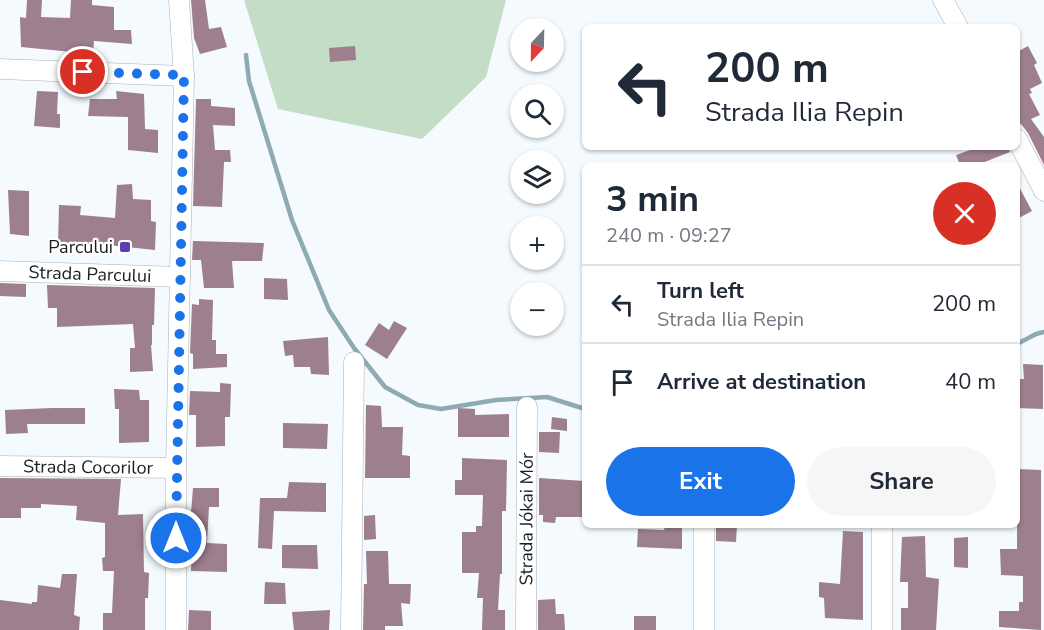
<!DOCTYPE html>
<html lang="en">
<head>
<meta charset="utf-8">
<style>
  :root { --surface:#fff; --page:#f6f6f7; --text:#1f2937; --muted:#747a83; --line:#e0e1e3; --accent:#1a73e8 }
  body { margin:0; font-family:"Nunito Sans",sans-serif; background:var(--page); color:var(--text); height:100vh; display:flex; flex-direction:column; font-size:22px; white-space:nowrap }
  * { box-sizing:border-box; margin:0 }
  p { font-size:20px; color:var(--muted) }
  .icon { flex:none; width:33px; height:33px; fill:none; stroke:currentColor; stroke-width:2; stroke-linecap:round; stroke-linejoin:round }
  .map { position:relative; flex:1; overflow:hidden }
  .panel { position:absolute; left:582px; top:162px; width:438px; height:366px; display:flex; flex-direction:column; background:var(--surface); border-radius:9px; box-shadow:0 2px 4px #0004 }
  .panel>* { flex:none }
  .banner { position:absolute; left:582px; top:24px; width:438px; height:126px; border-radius:9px; box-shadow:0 2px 4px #0004; background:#fff; color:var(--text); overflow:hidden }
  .needle { width:39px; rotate:202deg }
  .fabs { position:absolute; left:510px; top:18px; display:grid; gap:12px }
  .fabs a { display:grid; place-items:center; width:54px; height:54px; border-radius:50%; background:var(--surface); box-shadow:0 2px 4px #0004; font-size:30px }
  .pin { position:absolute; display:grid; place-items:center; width:51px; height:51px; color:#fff; margin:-26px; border:3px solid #fff; border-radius:50%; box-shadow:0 2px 6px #0007 }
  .me { position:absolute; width:66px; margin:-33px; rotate:0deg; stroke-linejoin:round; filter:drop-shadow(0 0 4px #0008) }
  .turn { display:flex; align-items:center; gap:21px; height:126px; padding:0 24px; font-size:27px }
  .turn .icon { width:78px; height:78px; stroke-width:2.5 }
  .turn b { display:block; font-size:42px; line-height:51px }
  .round { display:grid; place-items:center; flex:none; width:63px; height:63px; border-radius:32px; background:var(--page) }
  .summary { display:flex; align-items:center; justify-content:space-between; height:102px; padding:0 24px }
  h1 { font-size:36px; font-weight:700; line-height:45px }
  .primary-button { display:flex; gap:12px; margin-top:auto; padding:12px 24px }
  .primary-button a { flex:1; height:69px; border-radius:36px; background:var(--accent); color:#fff; font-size:24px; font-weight:700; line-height:69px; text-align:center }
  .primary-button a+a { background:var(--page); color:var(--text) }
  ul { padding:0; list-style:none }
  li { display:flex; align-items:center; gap:18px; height:78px; padding:0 24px; border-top:2px solid var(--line) }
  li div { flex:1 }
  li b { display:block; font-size:22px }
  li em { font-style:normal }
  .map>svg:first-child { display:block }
</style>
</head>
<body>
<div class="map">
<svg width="1044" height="630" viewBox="0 0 1044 630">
  <rect width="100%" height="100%" fill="#f4fafe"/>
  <path fill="#c3ddc6" d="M244,0H506L486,77L422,139L278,109Z"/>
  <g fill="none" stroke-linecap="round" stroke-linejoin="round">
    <path stroke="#8eabb2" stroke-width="4.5" d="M246,55L249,81L292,220L329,310L354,348L385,387L418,405L441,409L496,400L547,397L585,409
      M1017,344L1036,334L1044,332"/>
  </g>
  <path fill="#9d7f8e" d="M27,0H42L41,17L70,18L71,0H92V5L114,7V30H131L132,44L94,41L93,54L21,47L20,17L26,18Z
    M191,0H205L209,29L221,27L227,47L200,54L194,38Z
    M355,46L356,60L330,62L329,48Z
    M1028,46L1037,63L1034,65L1042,83L1030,89L1032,93L1029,94L1040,115L1031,119L1044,137V165L1028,133L1021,124L1018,125L1017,52Z
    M37,91L58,92L57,114H60V128L34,126Z
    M116,91L144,94L145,129L158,130V153L128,150V117L88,116L90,99H117Z
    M196,99H211V106L235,108V126L213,125L215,150H230L231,162H224L222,207L193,206Z
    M979,147H1008L1010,152L977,165H960L956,155Z
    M1017,183L1032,211L1017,219Z
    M132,184L133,199L151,200V221L156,222L155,250L108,245V247L58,244L59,205L81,206L80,215L115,218L117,185Z
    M8,190L29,191V236L10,234Z
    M193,241L264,243L262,261H232L234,288H204L201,260H192Z
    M264,278L287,279L288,300L264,299Z
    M0,283L26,284V297L0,296Z
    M47,285L155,288L154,325H152V345H151L153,371L130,372V348H135L133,324L57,327V308H48Z
    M199,299L213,300L212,340H216V354H227V367L193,369V354L190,353L192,304L199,305Z
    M394,321L407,328L387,359L365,345L379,323L389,330Z
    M328,337L329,375L311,374L310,367H294L293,355L285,356L283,341Z
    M1023,364L1043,365V409L1017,408V379H1024Z
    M220,383L231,384L230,417H225V446L196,447V415H189L190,391L220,392Z
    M114,389L139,390L140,400H149V442L119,443V409H115Z
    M366,405L381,406L382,427H403L402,455L410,456V478H365Z
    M52,408H85V424H27L28,433L6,434L5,410Z
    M458,408L475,409V415L509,414V437H458Z
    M552,417L567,419V431L551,429Z
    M283,423L328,424L327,449L283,448Z
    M539,432H560L559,453L539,452Z
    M462,458L507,460L506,511H502V574H500L498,610H505V630H482L483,598H477L479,573H462V532H476V526H482L483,495H455V480H462Z
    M1017,469L1041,470V630L999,627V611H1019V602H1023V576L1001,575L1000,549H1017Z
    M0,478L121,479L118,515L143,514L144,572L149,573L148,598H145V630H103V613H112L114,571H103L102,558L105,557V523L76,520L77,506L41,504V508H21V518H0Z
    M539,478L585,481V517H556L555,523L543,522V515H539Z
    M289,482L326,483V512L274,511L272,549L258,548L260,498H287Z
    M193,488H219V507H209L207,543L227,544V572L191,571L192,538H189Z
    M375,515L376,539L364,540V516Z
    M665,525H682V549L637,547L638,529L664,530Z
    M716,525H737L736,542L716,541Z
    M843,531L863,532V620L825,618L824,598L819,597V582L840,584Z
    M925,536L926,577L939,579L936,630H901V608H908V582H900L902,537Z
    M968,537V568L954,567V538Z
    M282,545H317L318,569L282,568Z
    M366,551H388L389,584H411L410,604L401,603L403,626H385V630H363L364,584H367Z
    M62,574H77L74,615L80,617L79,630H0V600L32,604V602H37L38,585L60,588Z
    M265,582L285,583L286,604H264Z
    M555,599L556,614H564L565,630H538V600Z
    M189,610L211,611V630H188Z
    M330,610L329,630H294L292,612Z
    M634,616H656V630H634Z"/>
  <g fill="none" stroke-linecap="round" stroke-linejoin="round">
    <defs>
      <g id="minor">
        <path d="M943,0L958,27"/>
        <path d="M0,69L184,76"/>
        <path d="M1017,139L1044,191"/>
        <path id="s1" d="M0,271L180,277"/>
        <path id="s2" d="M0,466L176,468"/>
        <path d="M176,630V468L184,76L179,0"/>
        <path d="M351,630L354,362"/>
        <path id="s3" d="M526,630L527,407"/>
        <path d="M704,630V525"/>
        <path d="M882,630V525"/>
      </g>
    </defs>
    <use href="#minor" stroke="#a8b0b7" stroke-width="21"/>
    <use href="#minor" stroke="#fff" stroke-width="20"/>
  </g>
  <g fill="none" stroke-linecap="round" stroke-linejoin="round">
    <path stroke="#1a73e8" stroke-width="10" stroke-dasharray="0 18" d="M83,72L184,75L176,538"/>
  </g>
  <rect fill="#5c3bb3" stroke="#fff" stroke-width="2" x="119" y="241" width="12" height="12" rx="3"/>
  <g text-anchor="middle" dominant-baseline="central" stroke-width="4.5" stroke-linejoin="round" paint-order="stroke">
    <g font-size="18" fill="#1b1e20" stroke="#fff" text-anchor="end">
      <text x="113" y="247">Parcului</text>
    </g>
    <g font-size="18" fill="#1b1e20" stroke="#fff">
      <text stroke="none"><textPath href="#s1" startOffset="90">Strada Parcului</textPath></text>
      <text stroke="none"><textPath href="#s2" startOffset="88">Strada Cocorilor</textPath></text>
      <text stroke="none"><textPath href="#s3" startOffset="111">Strada Jókai Mór</textPath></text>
    </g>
  </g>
</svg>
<div class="fabs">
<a><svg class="needle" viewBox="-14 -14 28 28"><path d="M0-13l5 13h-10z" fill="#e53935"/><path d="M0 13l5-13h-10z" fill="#747a83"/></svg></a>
<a><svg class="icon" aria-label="search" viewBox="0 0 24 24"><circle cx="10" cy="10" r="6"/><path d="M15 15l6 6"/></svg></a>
<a><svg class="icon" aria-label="layers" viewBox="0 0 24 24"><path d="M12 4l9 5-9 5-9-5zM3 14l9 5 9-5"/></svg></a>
<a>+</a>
<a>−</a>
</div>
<div class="pin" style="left:83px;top:72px;background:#d93025"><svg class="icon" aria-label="arrive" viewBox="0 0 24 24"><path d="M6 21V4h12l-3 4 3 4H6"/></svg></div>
<svg class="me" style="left:176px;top:538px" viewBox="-20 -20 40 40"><circle r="17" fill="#1a73e8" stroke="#fff" stroke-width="3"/><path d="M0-11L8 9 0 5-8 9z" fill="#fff"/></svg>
<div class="banner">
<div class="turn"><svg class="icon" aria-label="left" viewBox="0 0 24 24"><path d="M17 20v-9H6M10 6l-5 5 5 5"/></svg><div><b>200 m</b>Strada Ilia Repin</div></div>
</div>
<section class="panel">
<div class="summary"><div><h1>3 min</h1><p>240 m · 09:27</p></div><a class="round" style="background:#d93025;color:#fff"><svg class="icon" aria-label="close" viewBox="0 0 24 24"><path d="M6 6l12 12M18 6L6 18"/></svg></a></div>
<ul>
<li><svg class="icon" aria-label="left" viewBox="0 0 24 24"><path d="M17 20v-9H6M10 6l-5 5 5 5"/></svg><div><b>Turn left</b><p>Strada Ilia Repin</p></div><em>200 m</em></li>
<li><svg class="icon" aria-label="arrive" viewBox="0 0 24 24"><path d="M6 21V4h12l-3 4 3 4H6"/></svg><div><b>Arrive at destination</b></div><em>40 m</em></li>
</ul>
<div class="primary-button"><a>Exit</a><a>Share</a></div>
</section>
</div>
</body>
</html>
